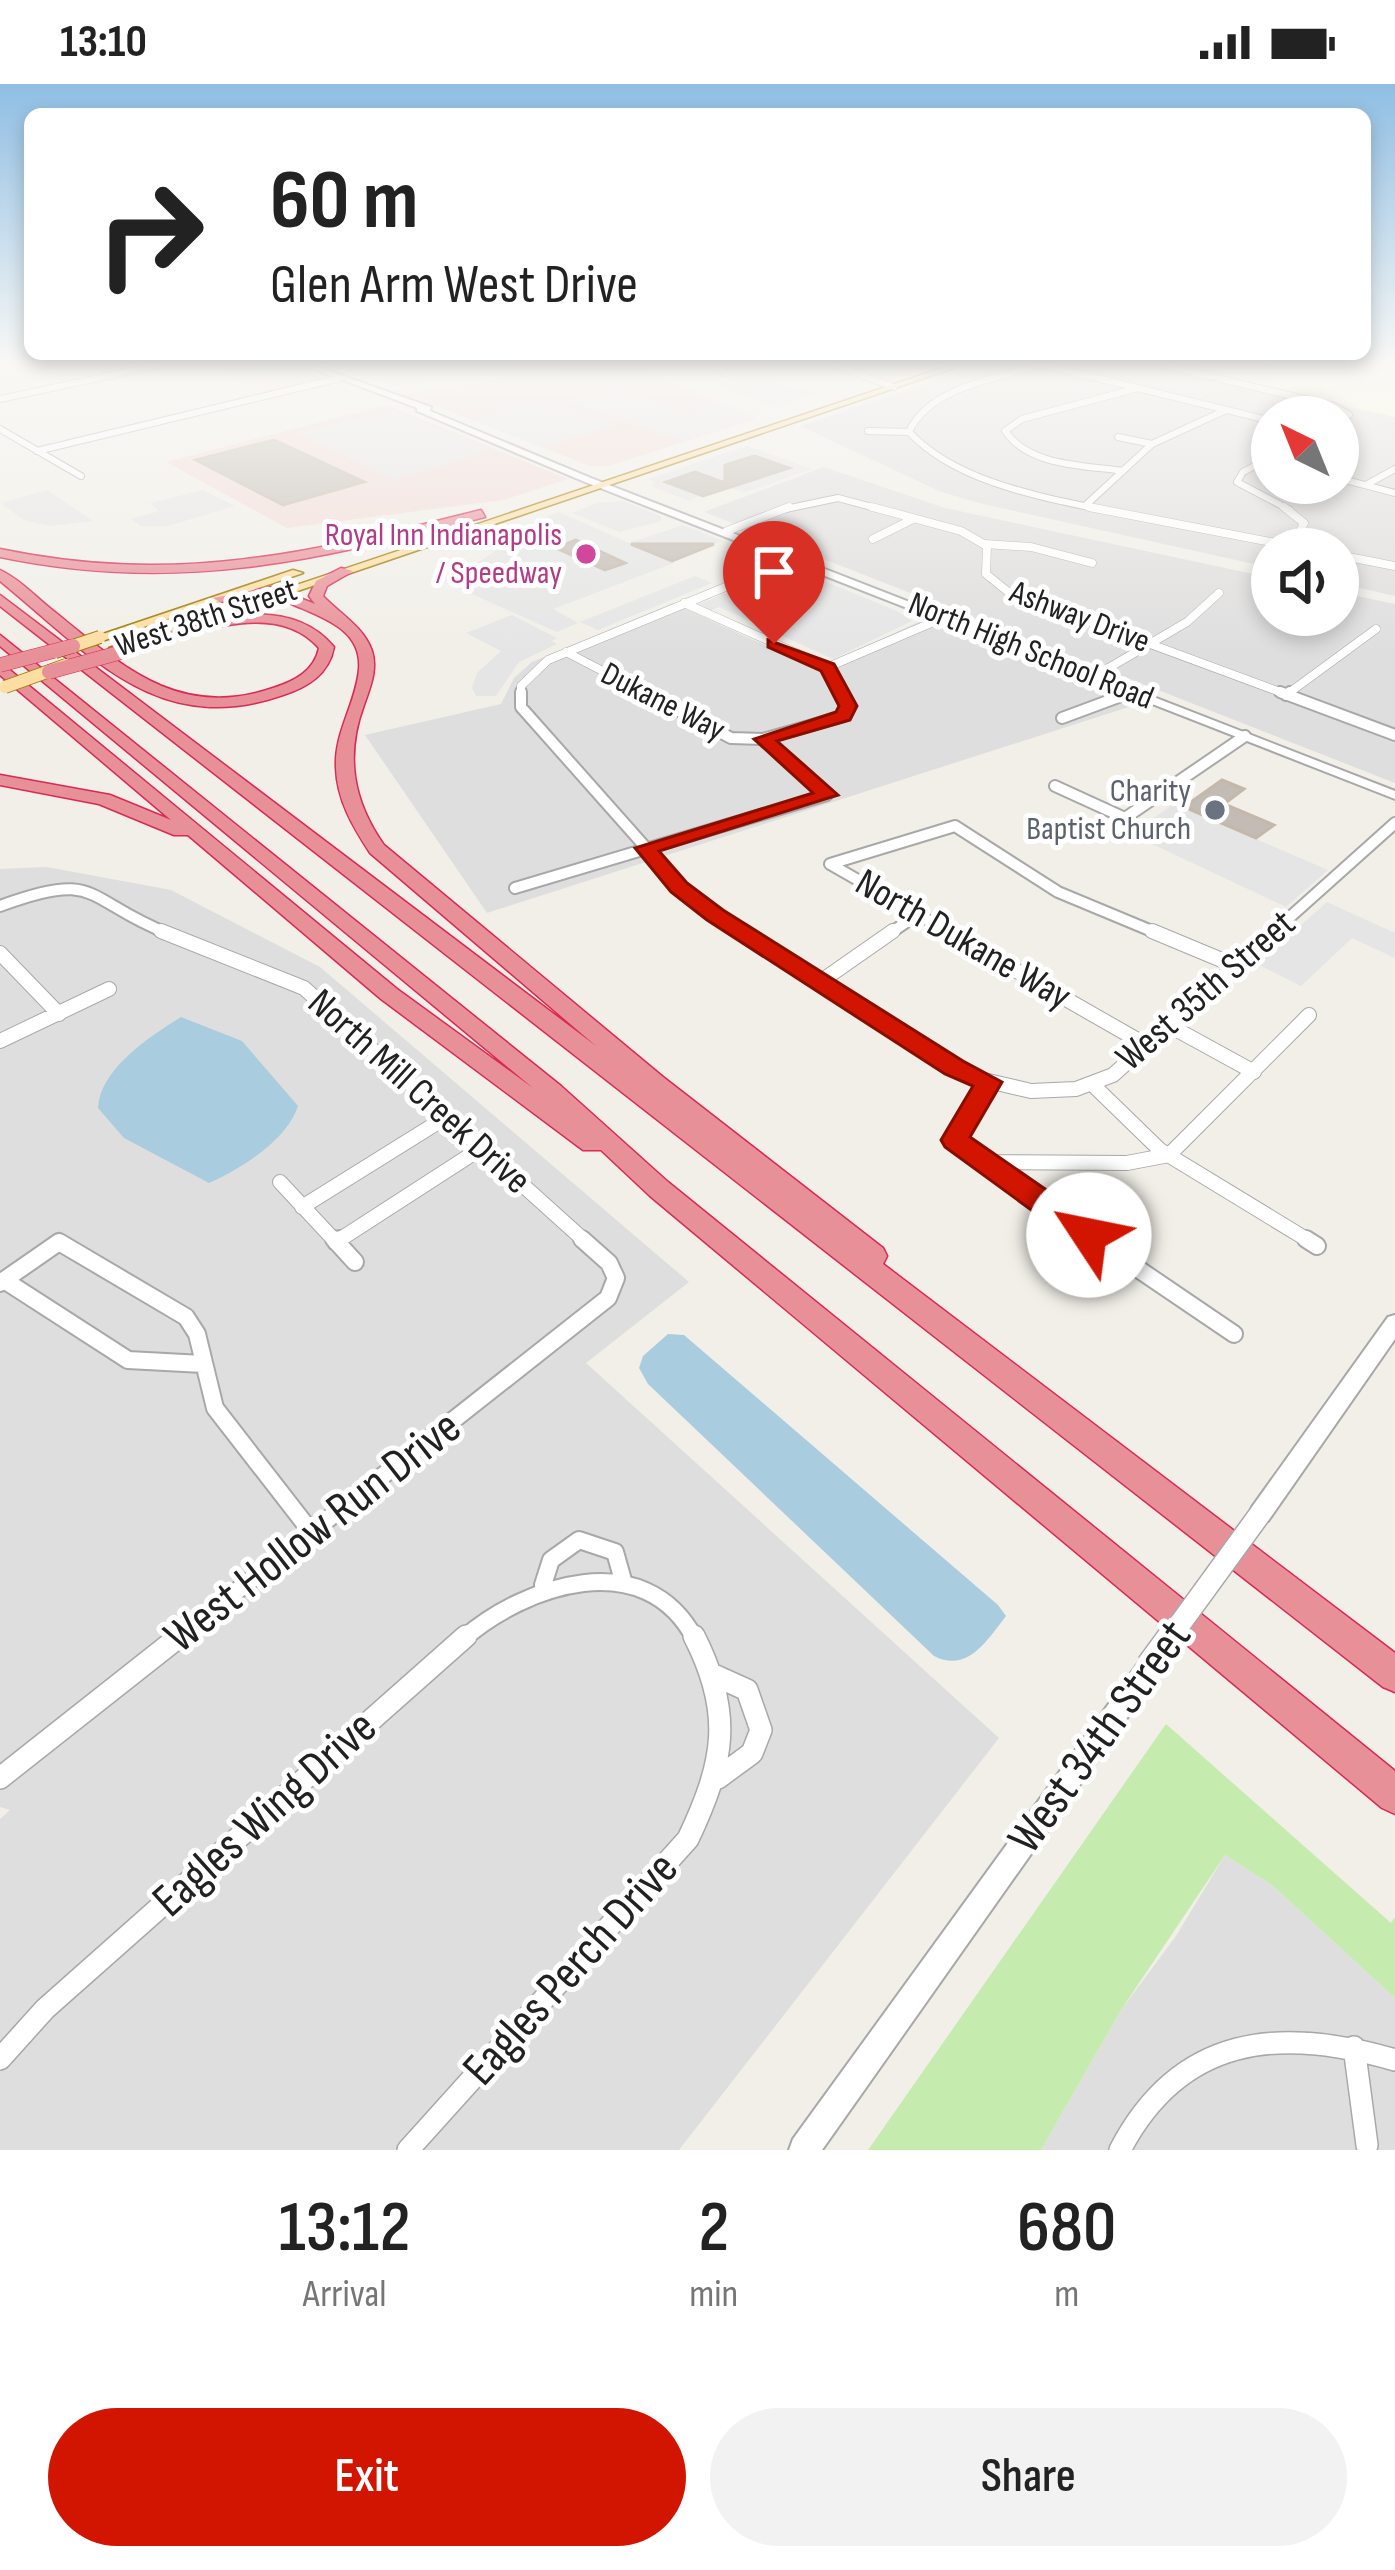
<!DOCTYPE html>
<html lang="en">
<head>
<meta charset="utf-8">
<style>
  :root { --surface:#fff; --page:#f2f2f2; --text:#222; --muted:#767676; --accent:#d21500 }
  body { margin:0; font-family:"Sofia Sans Condensed",sans-serif; background:var(--page); color:var(--text); height:100vh; display:flex; flex-direction:column; font-size:45px; white-space:nowrap }
  * { box-sizing:border-box; margin:0 }
  p { font-size:39px; color:var(--muted) }
  .icon { flex:none; width:66px; height:66px; fill:none; stroke:currentColor; stroke-width:2; stroke-linecap:round; stroke-linejoin:round }
  .map { position:relative; height:2066px; overflow:hidden }
  .side { display:flex; flex-direction:column; background:var(--surface); flex:1 }
  .side>* { flex:none }
  .banner { position:absolute; left:24px; top:24px; width:1347px; height:252px; border-radius:18px; box-shadow:0 6px 18px #0003; background:#fff; color:var(--text); overflow:hidden }
  .needle { width:78px; rotate:317deg }
  .buttons { position:absolute; left:1251px; top:312px; display:grid; gap:24px }
  .buttons a { display:grid; place-items:center; width:108px; height:108px; border-radius:50%; background:var(--surface); box-shadow:0 6px 18px #0003; font-size:60px }
  .pin { position:absolute; display:grid; place-items:center; width:102px; height:102px; color:#fff; margin:-123px -51px; border-radius:50% 50% 50% 0; rotate:-45deg; box-shadow:0 0 12px #0007 }
  .pin .icon { rotate:45deg }
  .me { position:absolute; width:132px; margin:-66px; rotate:304deg; stroke-linejoin:round; filter:drop-shadow(0 0 9px #0008) }
  .turn { display:flex; align-items:center; gap:42px; height:252px; padding:0 48px; font-size:54px }
  .turn .icon { width:156px; height:156px; stroke-width:2.5 }
  .turn b { display:block; font-size:84px; line-height:102px }
  .eta { display:flex; justify-content:space-evenly; align-items:center; height:204px; text-align:center }
  .eta b { font-size:72px; font-weight:600; line-height:84px }
  .primary-button { display:flex; gap:24px; margin-top:auto; padding:24px 48px }
  .primary-button a { flex:1; height:138px; border-radius:72px; background:var(--accent); color:#fff; font-size:48px; font-weight:600; line-height:138px; text-align:center }
  .primary-button a+a { background:var(--page); color:var(--text) }
  .status { display:flex; justify-content:space-between; align-items:center; height:84px; padding:0 60px; background:var(--surface); direction:ltr }
  .status svg { height:33px; fill:currentColor }
  .map>svg:first-child { display:block }
</style>
</head>
<body>
<div class="status"><b>13:10</b><svg viewBox="0 0 49 12"><path d="M0 12V9h3v3zM5 12V6h3v6zM10 12V3h3v9zM15 12V0h3v12zM26 1h20v11H26zM47 4h2v5h-2z"/></svg></div>
<div class="map">
<svg width="1395" height="2066" viewBox="0 0 1395 2066">
  <rect width="100%" height="100%" fill="#f1efe8"/>
  <path fill="#dfdede" fill-rule="evenodd" d="M980,281H1150L1395,333V512L1338,499V465H1272V484L979,419L939,407L800,342ZM1272,333H1338V399H1272Z
    M824,383L945,424L1272,494V531H1338V508L1395,520V699L704,428Z
    M673,519L816,585L929,533L1141,619L487,829L365,651L501,620L514,594L532,578Z
    M47,783L171,806L320,883L689,1198L586,1279L999,1654L679,2066H0V1735L10,1726L0,1723V785Z
    M1225,1771L1272,1801L1395,1914V2066H1041L1121,1926L1176,1852Z"/>
  <path fill="#f2dbd8" d="M200,281H290L324,294L264,309Z
    M585,281H636L755,335L608,382H590L405,310Z
    M387,321L568,395L503,416L287,444L166,378Z"/>
  <path fill="#fcffe3" d="M1194,281H1395V333L1272,304Z"/>
  <path fill="#c6ebae" d="M1166,1640L1391,1839L1395,1833V1914L1272,1801L1225,1771L1121,1926L1041,2066H868Z"/>
  <path fill="#e5e5e5" d="M330,281H444L475,292L392,304Z
    M763,285L787,292L776,297L816,309L777,324L711,300Z
    M624,308L688,329L723,320L757,333L684,357L566,317Z
    M554,319L614,342L540,363L476,337L497,328Z
    M394,327L486,363L480,370L395,396L297,349Z
    M747,362L812,385L744,409L728,403L729,396L689,417L651,402L655,398L648,395Z
    M47,406L93,437L50,442L24,436L1,419Z
    M203,406L235,422L168,442H141L131,435L159,427L150,419Z
    M623,417L661,432V437L619,448L572,429L597,419Z
    M559,428L629,459L683,441L723,457L704,464L693,460L644,464L674,479L553,525L578,539L557,548L447,499L518,452L550,441L547,432Z
    M790,483L897,527L912,537L833,575L719,523L710,527L697,521Z
    M695,492L712,499L598,546L580,538Z
    M512,531L557,554L552,557L557,560L519,578L496,612H476L472,604L477,589L501,567L466,549Z
    M1175,719L1191,727L1328,786L1286,823L1131,750Z
    M1327,818L1395,849V874L1352,854L1301,902L1257,880Z"/>
  <path fill="#a9cddf" d="M181,933L242,957L298,1022C287,1056 241,1085 209,1099L124,1054L98,1024C100,985 149,953 181,933Z
    M668,1250L684,1251L998,1521L1006,1532C986,1558 967,1589 934,1572L648,1300L639,1284L643,1272Z"/>
  <path fill="#c2bcb4" stroke="#c3b8aa" stroke-width="3" d="M274,356L298,367L364,398L283,421L196,376Z
    M754,372L789,384L703,412L666,398L695,388L725,399V381Z
    M576,456L625,479L605,486L556,464Z
    M631,460H714L672,477Z
    M1222,696L1244,705L1224,720L1274,741L1256,754L1184,723Z"/>
  <g fill="none" stroke-linecap="round" stroke-linejoin="round">
    <defs>
      <path id="minor-far5" d="M708,281L727,289
        M834,281L894,303
        M1044,281L1272,337
        M1163,281L1334,322L1349,331L1338,340
        M0,315L159,281
        M0,345L81,392
        M868,347L909,348
        M909,348C956,398 1038,412 1103,426
        M909,348C929,303 998,294 1040,281
        M1118,353L1152,360
        M37,367L340,294
        M1272,373L1243,388L1237,398L1290,426
        M1123,387C1084,381 1030,383 1005,347L1022,335L1138,304
        M1338,394L1395,409
        M1366,401L1395,385
        M1087,420L1152,360L1226,326
        M781,426L838,414L883,426"/>
      <path id="minor-far4" d="M872,423L961,447L987,462L986,490L1007,507L1288,611
        M1089,423L1307,465
        M1284,423L1304,439L1293,462
        M727,447L789,423
        M873,455L913,435
        M985,460L1031,463L1092,479
        M1338,471L1395,482
        M684,519L828,583
        M566,568L649,611
        M1095,592L1187,538L1219,509
        M521,611V602L548,576L796,474
        M843,611L828,583L945,533
        M1124,611L1133,608
        M1286,611L1376,545"/>
      <path id="minor-far3" d="M521,608V623L687,810L748,850
        M643,608L731,654L763,655
        M1280,608L1395,651
        M1286,611L1290,608
        M1062,634L1132,608
        M1055,702L1125,734L1245,652
        M827,711L763,655L844,632L848,621L841,608
        M830,780L955,742L1058,808L1159,850
        M830,780L952,850
        M515,804L827,711
        M0,822C101,785 83,816 169,850
        M889,850L918,830
        M1271,850L1395,739"/>
      <path id="minor-far2" d="M161,847L304,904L586,1158
        M744,847L946,979L980,995L1031,1007L1076,1005L1113,991L1274,847
        M947,847L1148,962
        M1152,847L1236,882
        M0,869L59,930
        M820,898L893,847
        M1170,942L1254,988
        M0,957L109,905
        M989,998L956,1049L960,1064L1099,1158
        M1092,1000L1160,1066L1311,1158
        M980,1078L1127,1079L1169,1071L1309,931
        M280,1098L336,1158
        M302,1123L448,1032
        M336,1158L483,1063"/>
      <path id="minor-far1" d="M334,1155L355,1178
        M1094,1155L1234,1250
        M1306,1155L1317,1162
        M336,1158L341,1155
        M4,1196L128,1276L203,1280
        M0,1199L59,1158L186,1233L197,1250L215,1324L312,1449
        M543,1501L551,1476L579,1456L615,1468L624,1500
        M176,1555L608,1214L616,1194L609,1179L582,1155
        M463,1555C525,1501 645,1460 695,1555"/>
      <path id="minor" d="M716,1592L747,1606L761,1646L752,1669L718,1694
        M0,1694L180,1552
        M1354,1963L1367,2061
        M0,1975L45,1925L466,1552
        M408,2066L688,1755C724,1679 734,1630 694,1552
        M1120,2066C1180,1951 1279,1942 1395,1976"/>
      <path id="tertiary" d="M303,281H312L431,323L430,327L591,394L1395,707V715L585,398L417,327V324Z
        M1395,1231V1255L1268,1437L1260,1440L1252,1437L1249,1430L1252,1423L1388,1233Z
        M1150,1570L1158,1574L1162,1582L1158,1590L822,2066H789L793,2055L1142,1574Z"/>
      <path id="primary" d="M951,281H963L121,567L109,564Z
        M293,486L303,489L105,556L94,553Z"/>
      <path id="motorway" d="M481,426L485,433C313,477 178,510 0,473V465C177,502 310,469 481,426Z
        M341,484L353,487L327,502L323,512C339,529 364,543 372,567C378,585 370,604 364,621C345,672 353,717 384,761L663,993L883,1164L887,1172L883,1180L1395,1569V1608L1383,1603L0,522V511L596,962L370,769C353,743 337,716 336,684C334,648 356,620 359,585C362,548 328,536 301,524C290,520 278,512 266,512C251,512 235,516 220,518L213,514L272,503L315,520L309,512L316,497Z
        M0,486C19,495 35,512 51,525C121,581 178,637 273,604C295,597 314,587 319,564C271,510 179,556 122,573L114,568L117,565C181,544 282,500 334,563C329,590 308,603 283,611C157,655 90,570 0,497Z
        M0,551L561,1002L668,1098L1395,1687V1730L1382,1724L650,1112L601,1066H583L381,915L188,751H174L99,720L0,701V691L110,711L171,736L0,591V578L397,905L533,1004L0,562Z"/>
    </defs>
    <use href="#minor-far5" stroke="#a8a8a8" stroke-width="8"/>
    <use href="#minor-far4" stroke="#a8a8a8" stroke-width="9"/>
    <use href="#minor-far3" stroke="#a8a8a8" stroke-width="14"/>
    <use href="#minor-far2" stroke="#a8a8a8" stroke-width="16"/>
    <use href="#minor-far1" stroke="#a8a8a8" stroke-width="20"/>
    <use href="#minor" stroke="#a8a8a8" stroke-width="24"/>
    <use href="#tertiary" stroke="#a8a8a8" stroke-width="4"/>
    <use href="#primary" stroke="#9e7a00" stroke-width="3"/>
    <use href="#motorway" stroke="#dc2853" stroke-width="3"/>
    <use href="#minor-far5" stroke="#fff" stroke-width="6"/>
    <use href="#minor-far4" stroke="#fff" stroke-width="8"/>
    <use href="#minor-far3" stroke="#fff" stroke-width="10"/>
    <use href="#minor-far2" stroke="#fff" stroke-width="14"/>
    <use href="#minor-far1" stroke="#fff" stroke-width="16"/>
    <use href="#minor" stroke="#fff" stroke-width="21"/>
    <use href="#tertiary" fill="#fff" fill-rule="evenodd"/>
    <use href="#primary" fill="#fcdea2" fill-rule="evenodd"/>
    <use href="#motorway" fill="#e89098" fill-rule="evenodd"/>
    <defs>
      <path id="tertiary-bridge-far1" d="M1169,1555L1260,1430"/>
      <path id="tertiary-bridge" d="M1150,1582L1172,1552"/>
      <path id="primary-bridge" d="M55,568L100,553
        M5,603L66,581"/>
      <path id="motorway-bridge" d="M0,581L73,562
        M49,588L122,568"/>
    </defs>
    <use href="#tertiary-bridge-far1" stroke="#a8a8a8" stroke-width="24" stroke-linecap="butt"/>
    <use href="#tertiary-bridge" stroke="#a8a8a8" stroke-width="30" stroke-linecap="butt"/>
    <use href="#primary-bridge" stroke="#9e7a00" stroke-width="14" stroke-linecap="butt"/>
    <use href="#motorway-bridge" stroke="#dc2853" stroke-width="15" stroke-linecap="butt"/>
    <use href="#tertiary-bridge-far1" stroke="#fff" stroke-width="21"/>
    <use href="#tertiary-bridge" stroke="#fff" stroke-width="27"/>
    <use href="#primary-bridge" stroke="#fcdea2" stroke-width="12"/>
    <use href="#motorway-bridge" stroke="#e89098" stroke-width="14"/>
  </g>
  <linearGradient id="sky" x2="0" y2="1"><stop stop-color="#8fbee4"/><stop offset="0.49" stop-color="#f9f8f5"/><stop offset="1" stop-color="#f9f8f5" stop-opacity="0"/></linearGradient>
  <rect width="1395" height="570" fill="url(#sky)"/>
  <path fill="#d21500" stroke="#880e00" stroke-width="3" d="M768,556L834,580L857,622L850,636L777,657L838,711L659,767L687,799L723,826L963,977L1002,998L970,1053L1100,1143L1104,1151L1100,1160H1078L945,1063L941,1056L973,1002L945,990L707,836L671,808L635,764L813,709L754,655L836,628L839,622L821,587L768,563Z"/>
  <circle fill="#d1479c" stroke="#fff" stroke-width="4.5" cx="586" cy="470" r="12"/>
  <circle fill="#6b7280" stroke="#fff" stroke-width="4.5" cx="1215" cy="726" r="12"/>
  <g text-anchor="middle" dominant-baseline="central" stroke-width="10" stroke-linejoin="round" paint-order="stroke">
    <g font-size="33" fill="#b23c85" stroke="#fff" text-anchor="end">
      <text x="562" y="451">Royal Inn Indianapolis<tspan x="562" dy="38">/ Speedway</tspan></text>
    </g>
    <g font-size="33" fill="#212121" stroke="#fff">
      <text transform="translate(1080 533) rotate(21)">Ashway Drive</text>
      <text transform="translate(206 534) rotate(-18)">West 38th Street</text>
      <text transform="translate(1031 567) rotate(22)">North High School Road</text>
      <text transform="translate(663 618) rotate(27)">Dukane Way</text>
    </g>
    <g font-size="33" fill="#5b616d" stroke="#fff" text-anchor="end">
      <text x="1191" y="707">Charity<tspan x="1191" dy="38">Baptist Church</tspan></text>
    </g>
    <g font-size="39" fill="#212121" stroke="#fff">
      <text transform="translate(963 856) rotate(30)">North Dukane Way</text>
      <text transform="translate(1206 907) rotate(-41)">West 35th Street</text>
      <text transform="translate(419 1008) rotate(42)">North Mill Creek Drive</text>
    </g>
    <g font-size="48" fill="#212121" stroke="#fff">
      <text transform="translate(313 1448) rotate(-38)">West Hollow Run Drive</text>
      <text transform="translate(1100 1653) rotate(-54)">West 34th Street</text>
      <text transform="translate(265 1730) rotate(-42)">Eagles Wing Drive</text>
      <text transform="translate(571 1885) rotate(-48)">Eagles Perch Drive</text>
    </g>
  </g>
</svg>
<div class="buttons">
<a><svg class="needle" viewBox="-14 -14 28 28"><path d="M0-13l5 13h-10z" fill="#e53935"/><path d="M0 13l5-13h-10z" fill="#767676"/></svg></a>
<a><svg class="icon" aria-label="sound" viewBox="0 0 24 24"><path d="M4 9h4l5-4v14l-5-4H4zM17 9q2 3 0 6"/></svg></a>
</div>
<div class="pin" style="left:774px;top:560px;background:#d93025"><svg class="icon" aria-label="arrive" viewBox="0 0 24 24"><path d="M6 21V4h12l-3 4 3 4H6"/></svg></div>
<svg class="me" style="left:1089px;top:1151px" viewBox="-20 -20 40 40"><circle r="19" fill="#fff"/><path d="M0-13L10 11 0 6-10 11z" fill="#d21500"/></svg>
<div class="banner">
<div class="turn"><svg class="icon" aria-label="right" viewBox="0 0 24 24"><path d="M7 20v-9h11M14 6l5 5-5 5"/></svg><div><b>60 m</b>Glen Arm West Drive</div></div>
</div>
</div>
<section class="side">
<div class="eta">
<div><b>13:12</b><p>Arrival</p></div>
<div><b>2</b><p>min</p></div>
<div><b>680</b><p>m</p></div>
</div>
<div class="primary-button"><a>Exit</a><a>Share</a></div>
</section>
</body>
</html>
